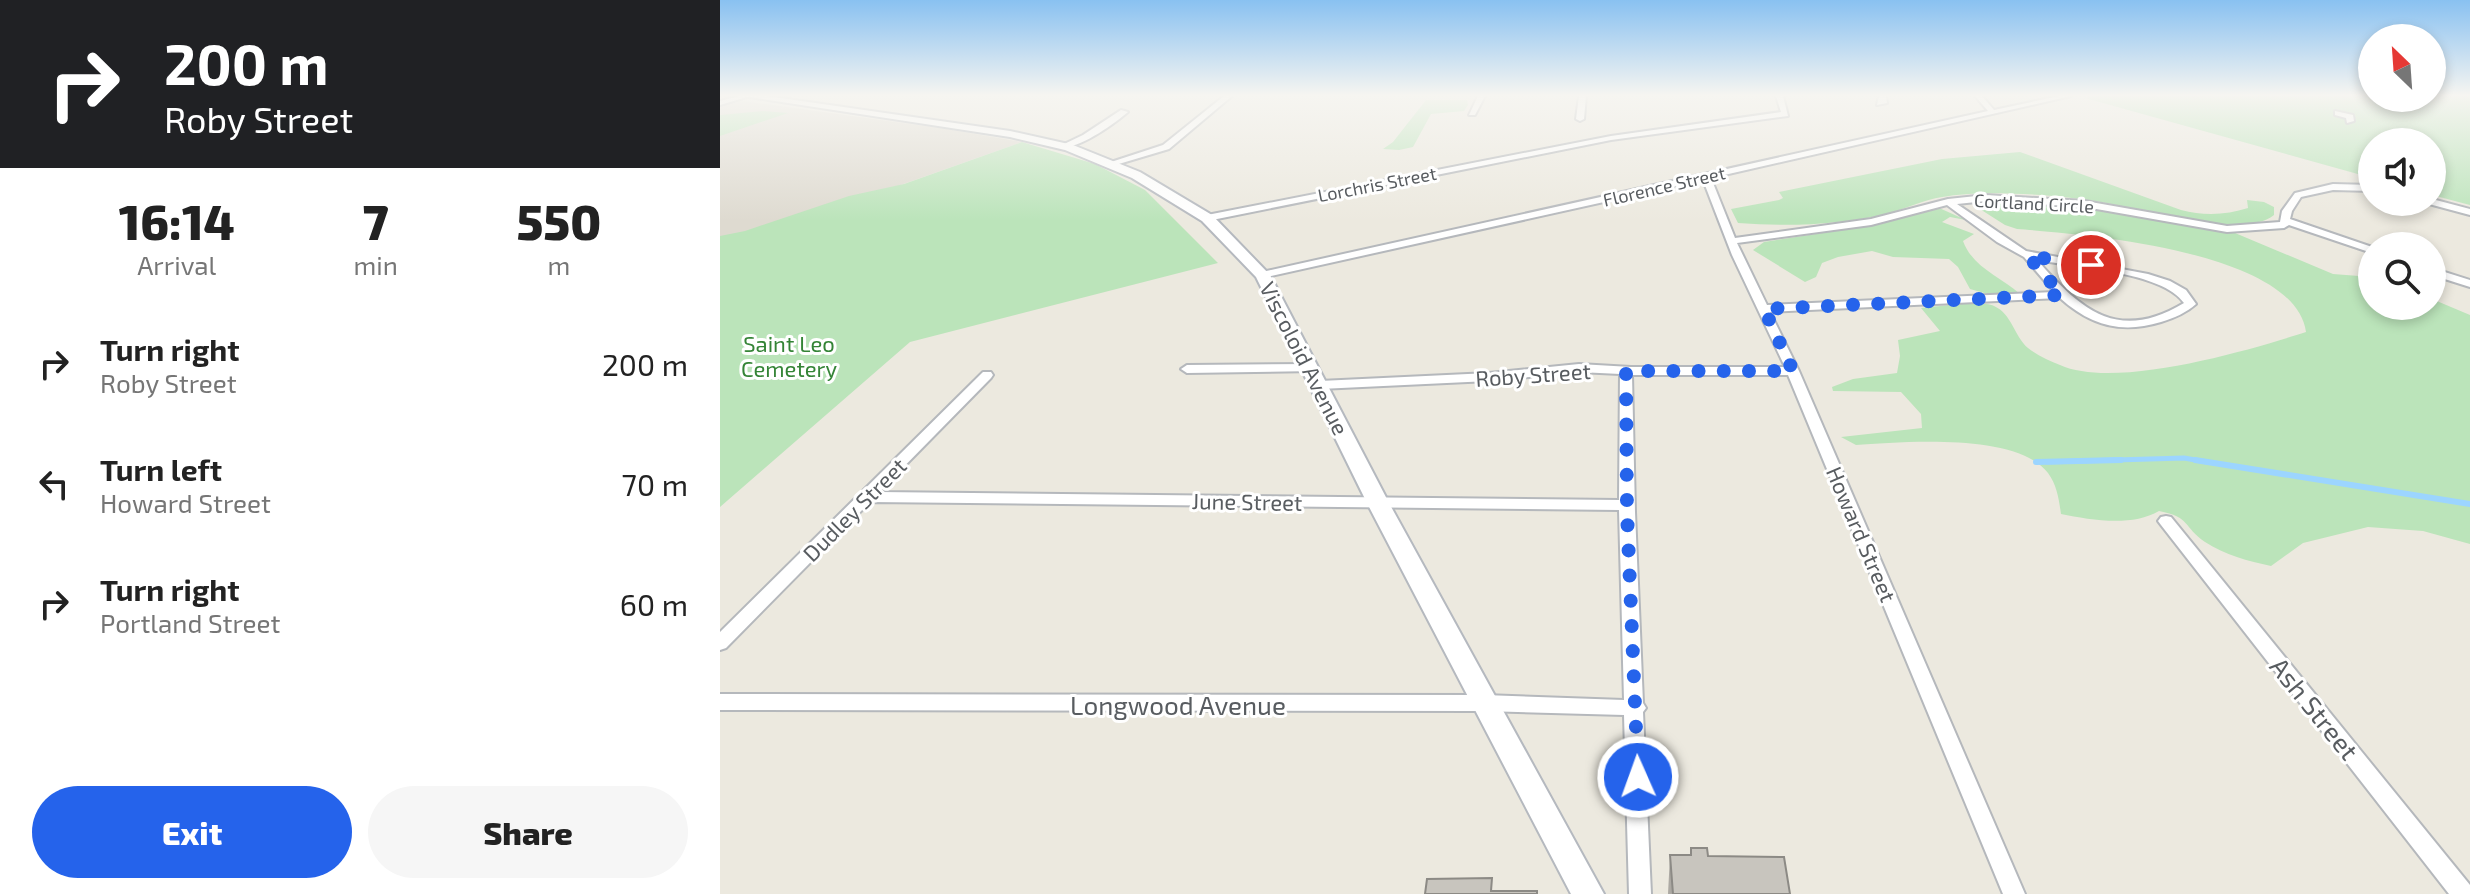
<!DOCTYPE html>
<html lang="en">
<head>
<meta charset="utf-8">
<style>
  :root { --surface:#fff; --page:#f6f6f6; --text:#222; --muted:#767676; --accent:#2563eb }
  body { margin:0; font-family:"Exo 2",sans-serif; background:var(--page); color:var(--text); height:100vh; display:flex; flex-direction:column; font-size:30px; white-space:nowrap }
  * { box-sizing:border-box; margin:0 }
  p { font-size:26px; color:var(--muted) }
  .icon { flex:none; width:44px; height:44px; fill:none; stroke:currentColor; stroke-width:2; stroke-linecap:round; stroke-linejoin:round }
  .map { position:relative; flex:1; overflow:hidden }
  .drawer { display:flex; flex-direction:column; background:var(--surface); width:720px }
  .drawer>* { flex:none }
  .banner { background:#202124; color:#fff; overflow:hidden }
  .needle { width:52px; rotate:335deg }
  .controls { position:absolute; left:1638px; top:24px; display:grid; gap:16px }
  .controls a { display:grid; place-items:center; width:88px; height:88px; border-radius:50%; background:var(--surface); box-shadow:0 4px 12px #0003; font-size:40px }
  .pin { position:absolute; display:grid; place-items:center; width:68px; height:68px; color:#fff; margin:-34px; border:4px solid #fff; border-radius:50%; box-shadow:0 2px 8px #0007 }
  .me { position:absolute; width:88px; margin:-44px; rotate:358deg; stroke-linejoin:round; filter:drop-shadow(0 0 6px #0008) }
  .turn { display:flex; align-items:center; gap:28px; height:168px; padding:0 32px; font-size:36px }
  .turn .icon { width:104px; height:104px; stroke-width:2.5 }
  .turn b { display:block; font-size:56px; line-height:68px }
  .eta { display:flex; justify-content:space-evenly; align-items:center; height:136px; text-align:center }
  .eta b { font-size:48px; font-weight:800; line-height:56px }
  .button { display:flex; gap:16px; margin-top:auto; padding:16px 32px }
  .button a { flex:1; height:92px; border-radius:48px; background:var(--accent); color:#fff; font-size:32px; font-weight:800; line-height:92px; text-align:center }
  .button a+a { background:var(--page); color:var(--text) }
  ul { padding:0; list-style:none }
  li { display:flex; align-items:center; gap:24px; height:120px; padding:0 32px }
  li div { flex:1 }
  li b { display:block; font-size:30px }
  li em { font-style:normal }
  main { display:flex; flex:1; min-height:0 }
  .map>svg:first-child { display:block }
</style>
</head>
<body>
<main>
<section class="drawer">
<div class="banner">
<div class="turn"><svg class="icon" aria-label="right" viewBox="0 0 24 24"><path d="M7 20v-9h11M14 6l5 5-5 5"/></svg><div><b>200 m</b>Roby Street</div></div>
</div>
<div class="eta">
<div><b>16:14</b><p>Arrival</p></div>
<div><b>7</b><p>min</p></div>
<div><b>550</b><p>m</p></div>
</div>
<ul>
<li><svg class="icon" aria-label="right" viewBox="0 0 24 24"><path d="M7 20v-9h11M14 6l5 5-5 5"/></svg><div><b>Turn right</b><p>Roby Street</p></div><em>200 m</em></li>
<li><svg class="icon" aria-label="left" viewBox="0 0 24 24"><path d="M17 20v-9H6M10 6l-5 5 5 5"/></svg><div><b>Turn left</b><p>Howard Street</p></div><em>70 m</em></li>
<li><svg class="icon" aria-label="right" viewBox="0 0 24 24"><path d="M7 20v-9h11M14 6l5 5-5 5"/></svg><div><b>Turn right</b><p>Portland Street</p></div><em>60 m</em></li>
</ul>
<div class="button"><a>Exit</a><a>Share</a></div>
</section>
<div class="map">
<svg width="1750" height="894" viewBox="0 0 1750 894">
  <rect width="100%" height="100%" fill="#ece9df"/>
  <path fill="#dedad0" d="M23,101L226,129L302,142L0,249V105Z"/>
  <path fill="#bbe4ba" d="M1373,96H1750V205L1712,195V142H1652V178L1365,98Z
    M706,100H747L748,105L744,111L711,114L693,147L679,150L663,149L673,142Z
    M43,111L68,113L0,136V115Z
    M302,142L375,164L425,190L498,263L190,342L0,507V236L25,231L129,196L184,184Z
    M1300,152L1461,210C1484,216 1506,215 1528,208L1527,200L1544,202L1554,207V215C1522,241 1415,207 1375,201C1334,195 1263,189 1222,197C1204,200 1187,208 1170,213C1120,225 1069,227 1018,223L1011,209L1059,200L1063,198L1059,192L1222,159Z
    M1267,200L1358,205L1515,233L1613,274L1652,277V306H1712V299L1750,315V544L1703,531L1648,527L1583,543L1551,566C1528,561 1505,555 1485,542C1463,527 1471,517 1439,511C1412,527 1371,520 1341,514C1339,500 1337,485 1328,473C1297,432 1182,442 1136,445L1121,437L1202,428L1201,414L1181,392L1113,391L1112,387L1133,379L1177,373L1180,356L1178,340L1220,331L1201,308C1217,307 1260,300 1274,306C1292,314 1294,336 1308,348C1317,355 1330,361 1340,365C1395,390 1530,350 1586,332C1575,251 1364,234 1297,229L1285,225L1252,204Z
    M1217,207L1246,220L1230,217L1222,222L1254,234L1243,241C1253,268 1280,276 1300,294L1275,296L1250,289L1238,267L1229,259L1173,257L1152,251L1118,257L1102,263L1096,277L1085,282L1033,250L1044,242L1161,224Z"/>
  <g fill="none" stroke-linecap="round" stroke-linejoin="round">
    <path stroke="#9cd5ff" stroke-width="5" d="M1327,462L1464,458L1487,462"/>
    <path stroke="#9cd5ff" stroke-width="6" d="M1475,460L1750,504
      M1316,462L1401,460"/>
    <defs>
      <path id="street" d="M19,96H30L0,105V101Z
        M504,96H512L449,149L392,166L388,163L443,145Z
        M758,96H765L755,115H749Z
        M859,96H866L864,119L860,121L856,119Z
        M1056,96H1063L1068,116L891,140L487,221L482,218L487,215L891,136L1061,112Z
        M1159,96H1166L1167,103L1157,105Z
        M1255,96H1262L1274,110L1339,96H1351L991,178L1015,238L1151,219L1228,199L1266,195L1365,201L1507,226L1560,222L1562,211L1575,193L1613,184L1652,185V191L1613,190L1581,197L1572,211L1570,219L1652,247V253L1569,225L1564,228L1507,232L1365,207L1266,201L1237,204L1306,251L1428,274L1450,281L1466,290L1476,304C1466,313 1454,318 1441,322C1402,334 1371,326 1340,298L1050,312L1079,371L1305,894H1283L1068,375H912L915,512L923,703L926,708L923,712L931,894H909L904,715L764,711L0,710V694L764,695L904,700L899,510L150,502L6,648L0,650V632L263,372H271L273,375L271,378L159,492L899,500L900,374L859,372L769,381L600,389L594,385L600,381L769,373L859,364L911,367H1065L1012,255L983,180L542,278L537,275L542,272L1268,111ZM1227,205L1277,242L1304,257L1334,292L1047,305L1017,243L1151,225ZM1317,260C1354,267 1443,272 1464,303C1398,343 1361,310 1317,260Z
        M401,110L408,112C395,123 356,152 340,146L363,135Z
        M1615,111L1633,115L1634,121L1627,123L1626,118L1615,115Z
        M1712,199L1750,209V215L1709,204L1707,202H1712Z
        M1712,268L1750,280V287L1712,275Z
        M592,364L598,368L596,371L467,373L461,369L467,365Z
        M1446,516L1451,517L1750,885V894H1729L1441,525L1438,521L1441,517Z"/>
      <path id="secondary" d="M23,96H47L290,131L353,145L420,172L492,215L550,275L669,503L884,894H851L647,503L536,277L482,221L412,178L345,150L290,137Z"/>
    </defs>
    <use href="#street" stroke="#b5b8bc" stroke-width="4"/>
    <use href="#secondary" stroke="#b5b9bf" stroke-width="4"/>
    <use href="#street" fill="#fff" fill-rule="evenodd"/>
    <use href="#secondary" fill="#fff" fill-rule="evenodd"/>
  </g>
  <path fill="#aca9a3" d="M971,848L988,856L1070,894H948L950,855H970Z"/>
  <path fill="#c8c5be" stroke="#8c8a85" stroke-width="2" d="M971,848H987L988,856L1064,857L1070,894H953L950,855H971Z
    M772,878L771,891H817V894H705L707,879Z"/>
  <linearGradient id="sky" x2="0" y2="1"><stop stop-color="#89c1f1"/><stop offset="0.43" stop-color="#f6f5f1"/><stop offset="1" stop-color="#f6f5f1" stop-opacity="0"/></linearGradient>
  <rect width="1750" height="221" fill="url(#sky)"/>
  <g fill="none" stroke-linecap="round" stroke-linejoin="round">
    <path stroke="#2563eb" stroke-width="14" stroke-dasharray="0 25.2" d="M918,777L907,512L906,371H1073L1044,309L1342,295L1308,256L1371,265"/>
  </g>
  <g text-anchor="middle" dominant-baseline="central" stroke-width="6" stroke-linejoin="round" paint-order="stroke">
    <g font-size="18" fill="#585c60" stroke="#fff">
      <text transform="translate(657 184) rotate(-11)">Lorchris Street</text>
      <text transform="translate(944 186) rotate(-13)">Florence Street</text>
      <text transform="translate(1314 203) rotate(3)">Cortland Circle</text>
    </g>
    <g font-size="22" fill="#348436" stroke="#fff">
      <text x="69" y="343">Saint Leo<tspan x="69" dy="25">Cemetery</tspan></text>
    </g>
    <g font-size="22" fill="#585c60" stroke="#fff">
      <text transform="translate(585 358) rotate(63)">Viscoloid Avenue</text>
      <text transform="translate(813 374) rotate(-4)">Roby Street</text>
      <text transform="translate(527 501) rotate(1)">June Street</text>
      <text transform="translate(134 509) rotate(-45)">Dudley Street</text>
      <text transform="translate(1142 534) rotate(67)">Howard Street</text>
    </g>
    <g font-size="26" fill="#585c60" stroke="#fff">
      <text x="458" y="704">Longwood Avenue</text>
      <text transform="translate(1595 708) rotate(51)">Ash Street</text>
    </g>
  </g>
</svg>
<div class="controls">
<a><svg class="needle" viewBox="-14 -14 28 28"><path d="M0-13l5 13h-10z" fill="#e53935"/><path d="M0 13l5-13h-10z" fill="#767676"/></svg></a>
<a><svg class="icon" aria-label="sound" viewBox="0 0 24 24"><path d="M4 9h4l5-4v14l-5-4H4zM17 9q2 3 0 6"/></svg></a>
<a><svg class="icon" aria-label="search" viewBox="0 0 24 24"><circle cx="10" cy="10" r="6"/><path d="M15 15l6 6"/></svg></a>
</div>
<div class="pin" style="left:1371px;top:265px;background:#d93025"><svg class="icon" aria-label="arrive" viewBox="0 0 24 24"><path d="M6 21V4h12l-3 4 3 4H6"/></svg></div>
<svg class="me" style="left:918px;top:777px" viewBox="-20 -20 40 40"><circle r="17" fill="#2563eb" stroke="#fff" stroke-width="3"/><path d="M0-11L8 9 0 5-8 9z" fill="#fff"/></svg>
</div>
</main>
</body>
</html>
